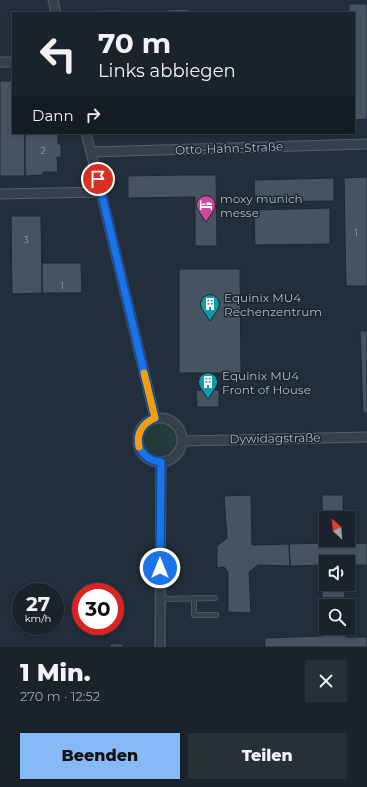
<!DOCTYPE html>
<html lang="de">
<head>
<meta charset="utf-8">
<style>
  :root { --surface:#1a222c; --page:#272f38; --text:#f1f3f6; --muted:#9fa4a9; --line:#383f48; --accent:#87b9f7 }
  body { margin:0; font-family:Montserrat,sans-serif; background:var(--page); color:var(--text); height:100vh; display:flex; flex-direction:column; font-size:15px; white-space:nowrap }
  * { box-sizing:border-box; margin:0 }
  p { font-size:13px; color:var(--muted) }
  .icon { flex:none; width:22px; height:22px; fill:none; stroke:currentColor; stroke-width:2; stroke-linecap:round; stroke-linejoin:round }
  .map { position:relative; height:647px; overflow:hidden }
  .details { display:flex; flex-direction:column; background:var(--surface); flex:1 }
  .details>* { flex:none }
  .hud { position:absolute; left:12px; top:12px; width:343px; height:122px; border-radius:0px; box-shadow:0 2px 6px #0003,0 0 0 1px var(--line); background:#1a222c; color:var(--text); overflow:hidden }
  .needle { width:26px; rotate:334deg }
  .buttons { position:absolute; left:319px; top:511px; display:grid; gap:8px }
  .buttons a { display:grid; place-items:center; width:36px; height:36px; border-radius:0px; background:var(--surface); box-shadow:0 2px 6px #0003,0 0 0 1px var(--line); font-size:20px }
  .speed { position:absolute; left:12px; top:583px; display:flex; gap:8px; font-size:20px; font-weight:700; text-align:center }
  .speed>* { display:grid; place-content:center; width:52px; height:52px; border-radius:50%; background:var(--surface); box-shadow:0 2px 6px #0003,0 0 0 1px var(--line); line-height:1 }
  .speed small { font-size:10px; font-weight:400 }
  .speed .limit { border:6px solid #d22; background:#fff; color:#111 }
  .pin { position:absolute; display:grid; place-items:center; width:34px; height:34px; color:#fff; margin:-17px; border:2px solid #fff; border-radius:50%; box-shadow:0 1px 4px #0007 }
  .me { position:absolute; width:44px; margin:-22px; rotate:0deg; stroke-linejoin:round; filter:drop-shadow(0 0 3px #0008) }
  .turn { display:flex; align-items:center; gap:14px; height:84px; padding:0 20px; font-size:18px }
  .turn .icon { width:52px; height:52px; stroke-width:2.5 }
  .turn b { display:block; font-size:28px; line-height:34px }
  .then { display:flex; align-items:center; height:38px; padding:0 20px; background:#0003; gap:8px; font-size:15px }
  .round { display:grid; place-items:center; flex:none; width:42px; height:42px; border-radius:0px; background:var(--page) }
  .summary { display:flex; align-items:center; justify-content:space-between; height:68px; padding:0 20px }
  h1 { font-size:24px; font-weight:800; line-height:30px }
  .cta { display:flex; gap:8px; margin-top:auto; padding:8px 20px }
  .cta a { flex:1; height:46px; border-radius:0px; background:var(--accent); color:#111; font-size:16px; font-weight:800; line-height:46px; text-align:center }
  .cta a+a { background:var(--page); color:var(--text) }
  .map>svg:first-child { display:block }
</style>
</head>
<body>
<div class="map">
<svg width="367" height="647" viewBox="0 0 367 647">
  <rect width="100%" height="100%" fill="#222e3b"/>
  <path fill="#243b3c" d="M142 439a18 18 0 1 1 36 0a18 18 0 1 1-36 0Z"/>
  <path fill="#465462" stroke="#1d2732" d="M349,4H367V119L354,120V13H349Z
    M189,9V13H166V10Z
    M100,10H123V13H100Z
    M156,10V13H134V11Z
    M290,12H339V13H290Z
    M290,12V13H210Z
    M0,81H13V133H25V176H0Z
    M25,133H58V144H61V157H57L58,172H43V175L25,176Z
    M183,175H216L217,246H195V197L128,198V176Z
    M367,177V286H346L344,178Z
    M334,178V201L255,202L254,180Z
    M330,208V244L255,245L254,210Z
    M11,216H41L42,293L12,294Z
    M42,263H81L82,293H42Z
    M179,269H240L241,373H179Z
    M360,331H367V413H363Z
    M196,390H219V407H197Z
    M251,495L252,545L289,544L290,566L258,565L249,572L251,613L228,612V572L224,567L217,568V546L227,538L224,496Z
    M322,495H343V518H326V540H344V544L367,543V565H348V562H326V584H344L345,598H322L323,565L290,566L289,544L323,543Z
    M322,598H345V606H326V628H345L346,637H367V647H265V638L323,636Z
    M110,644H123V647H110Z"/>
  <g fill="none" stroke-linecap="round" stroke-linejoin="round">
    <defs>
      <path id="lane" d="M160,599L215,598
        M194,599V615H216"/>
      <path id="street" d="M53,0L56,13
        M0,62H13
        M86,133L101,192L155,418
        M91,152L367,144
        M0,194L101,192
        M138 440a22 22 0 1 1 44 0a22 22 0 1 1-44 0Z
        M183,441L367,437
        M160,647L161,462"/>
    </defs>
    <use href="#lane" stroke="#545e69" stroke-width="6"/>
    <use href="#street" stroke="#545e69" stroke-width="11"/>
    <use href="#lane" stroke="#36404b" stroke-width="4.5"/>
    <use href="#street" stroke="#36404b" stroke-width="9"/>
  </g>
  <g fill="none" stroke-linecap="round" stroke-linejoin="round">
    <defs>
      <path id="route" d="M98,179L155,418C130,428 134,459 161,462L160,568"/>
    </defs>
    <use href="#route" stroke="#114b97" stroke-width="10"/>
    <use href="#route" stroke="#1a73e8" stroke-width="7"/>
    <path stroke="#f59e0b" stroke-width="7" d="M139,447C136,433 143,423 155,418L144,373"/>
  </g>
  <defs>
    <symbol id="hotel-pin" viewBox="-11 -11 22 30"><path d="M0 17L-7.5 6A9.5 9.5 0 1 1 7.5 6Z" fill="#d1479c" stroke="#1b2530"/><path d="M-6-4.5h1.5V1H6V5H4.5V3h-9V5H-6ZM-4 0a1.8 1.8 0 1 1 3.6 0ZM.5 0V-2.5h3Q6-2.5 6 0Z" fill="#fff"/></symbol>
    <symbol id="building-pin" viewBox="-11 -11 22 30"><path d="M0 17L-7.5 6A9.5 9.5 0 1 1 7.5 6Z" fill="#0f9aa8" stroke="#1b2530"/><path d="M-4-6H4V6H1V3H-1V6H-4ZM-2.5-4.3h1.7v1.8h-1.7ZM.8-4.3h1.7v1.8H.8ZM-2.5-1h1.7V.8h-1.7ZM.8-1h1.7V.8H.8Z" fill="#fff"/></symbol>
  </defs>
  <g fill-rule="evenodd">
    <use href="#hotel-pin" x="195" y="194" width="22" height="30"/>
    <use href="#building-pin" x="199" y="293" width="22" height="30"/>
    <use href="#building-pin" x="197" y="371" width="22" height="30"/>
  </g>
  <g text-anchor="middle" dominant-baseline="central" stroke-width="3" stroke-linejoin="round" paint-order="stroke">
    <g font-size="10" fill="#96a1ae">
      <text x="43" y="150">2</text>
      <text x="356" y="232">1</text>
      <text x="26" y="239">3</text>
      <text x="62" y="285">1</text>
    </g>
    <g font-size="12" fill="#b1bbc7" stroke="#1b2530">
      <text transform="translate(229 148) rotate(-2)">Otto-Hahn-Straße</text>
      <text transform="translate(275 438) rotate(-1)">Dywidagstraße</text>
    </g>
    <g font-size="12" fill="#b1bbc7" stroke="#1b2530" text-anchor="start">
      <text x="220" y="198">moxy munich<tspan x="220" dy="14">messe</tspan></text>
      <text x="224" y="297">Equinix MU4<tspan x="224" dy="14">Rechenzentrum</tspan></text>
      <text x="222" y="375">Equinix MU4<tspan x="222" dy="14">Front of House</tspan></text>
    </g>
  </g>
</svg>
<div class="buttons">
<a><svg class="needle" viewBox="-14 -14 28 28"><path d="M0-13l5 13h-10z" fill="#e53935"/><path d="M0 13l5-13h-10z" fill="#9fa4a9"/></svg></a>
<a><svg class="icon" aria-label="sound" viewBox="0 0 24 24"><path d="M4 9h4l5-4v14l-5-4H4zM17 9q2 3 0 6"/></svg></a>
<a><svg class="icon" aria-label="search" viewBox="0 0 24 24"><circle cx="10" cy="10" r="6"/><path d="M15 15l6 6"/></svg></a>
</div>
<div class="speed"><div>27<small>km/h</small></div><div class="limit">30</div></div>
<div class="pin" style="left:98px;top:179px;background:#d93025"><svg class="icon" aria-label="arrive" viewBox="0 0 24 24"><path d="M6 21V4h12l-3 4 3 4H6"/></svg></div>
<svg class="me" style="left:160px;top:568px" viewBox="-20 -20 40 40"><circle r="17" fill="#1a73e8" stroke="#fff" stroke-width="3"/><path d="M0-11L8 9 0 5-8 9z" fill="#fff"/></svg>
<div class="hud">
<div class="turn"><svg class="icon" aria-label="left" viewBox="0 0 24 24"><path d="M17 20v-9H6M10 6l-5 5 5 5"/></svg><div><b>70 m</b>Links abbiegen</div></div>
<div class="then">Dann<svg class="icon" aria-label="right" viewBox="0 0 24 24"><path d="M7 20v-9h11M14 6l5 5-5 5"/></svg></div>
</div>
</div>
<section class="details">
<div class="summary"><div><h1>1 Min.</h1><p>270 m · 12:52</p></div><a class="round"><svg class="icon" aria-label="close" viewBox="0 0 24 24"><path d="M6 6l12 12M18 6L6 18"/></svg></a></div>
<div class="cta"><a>Beenden</a><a>Teilen</a></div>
</section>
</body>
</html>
